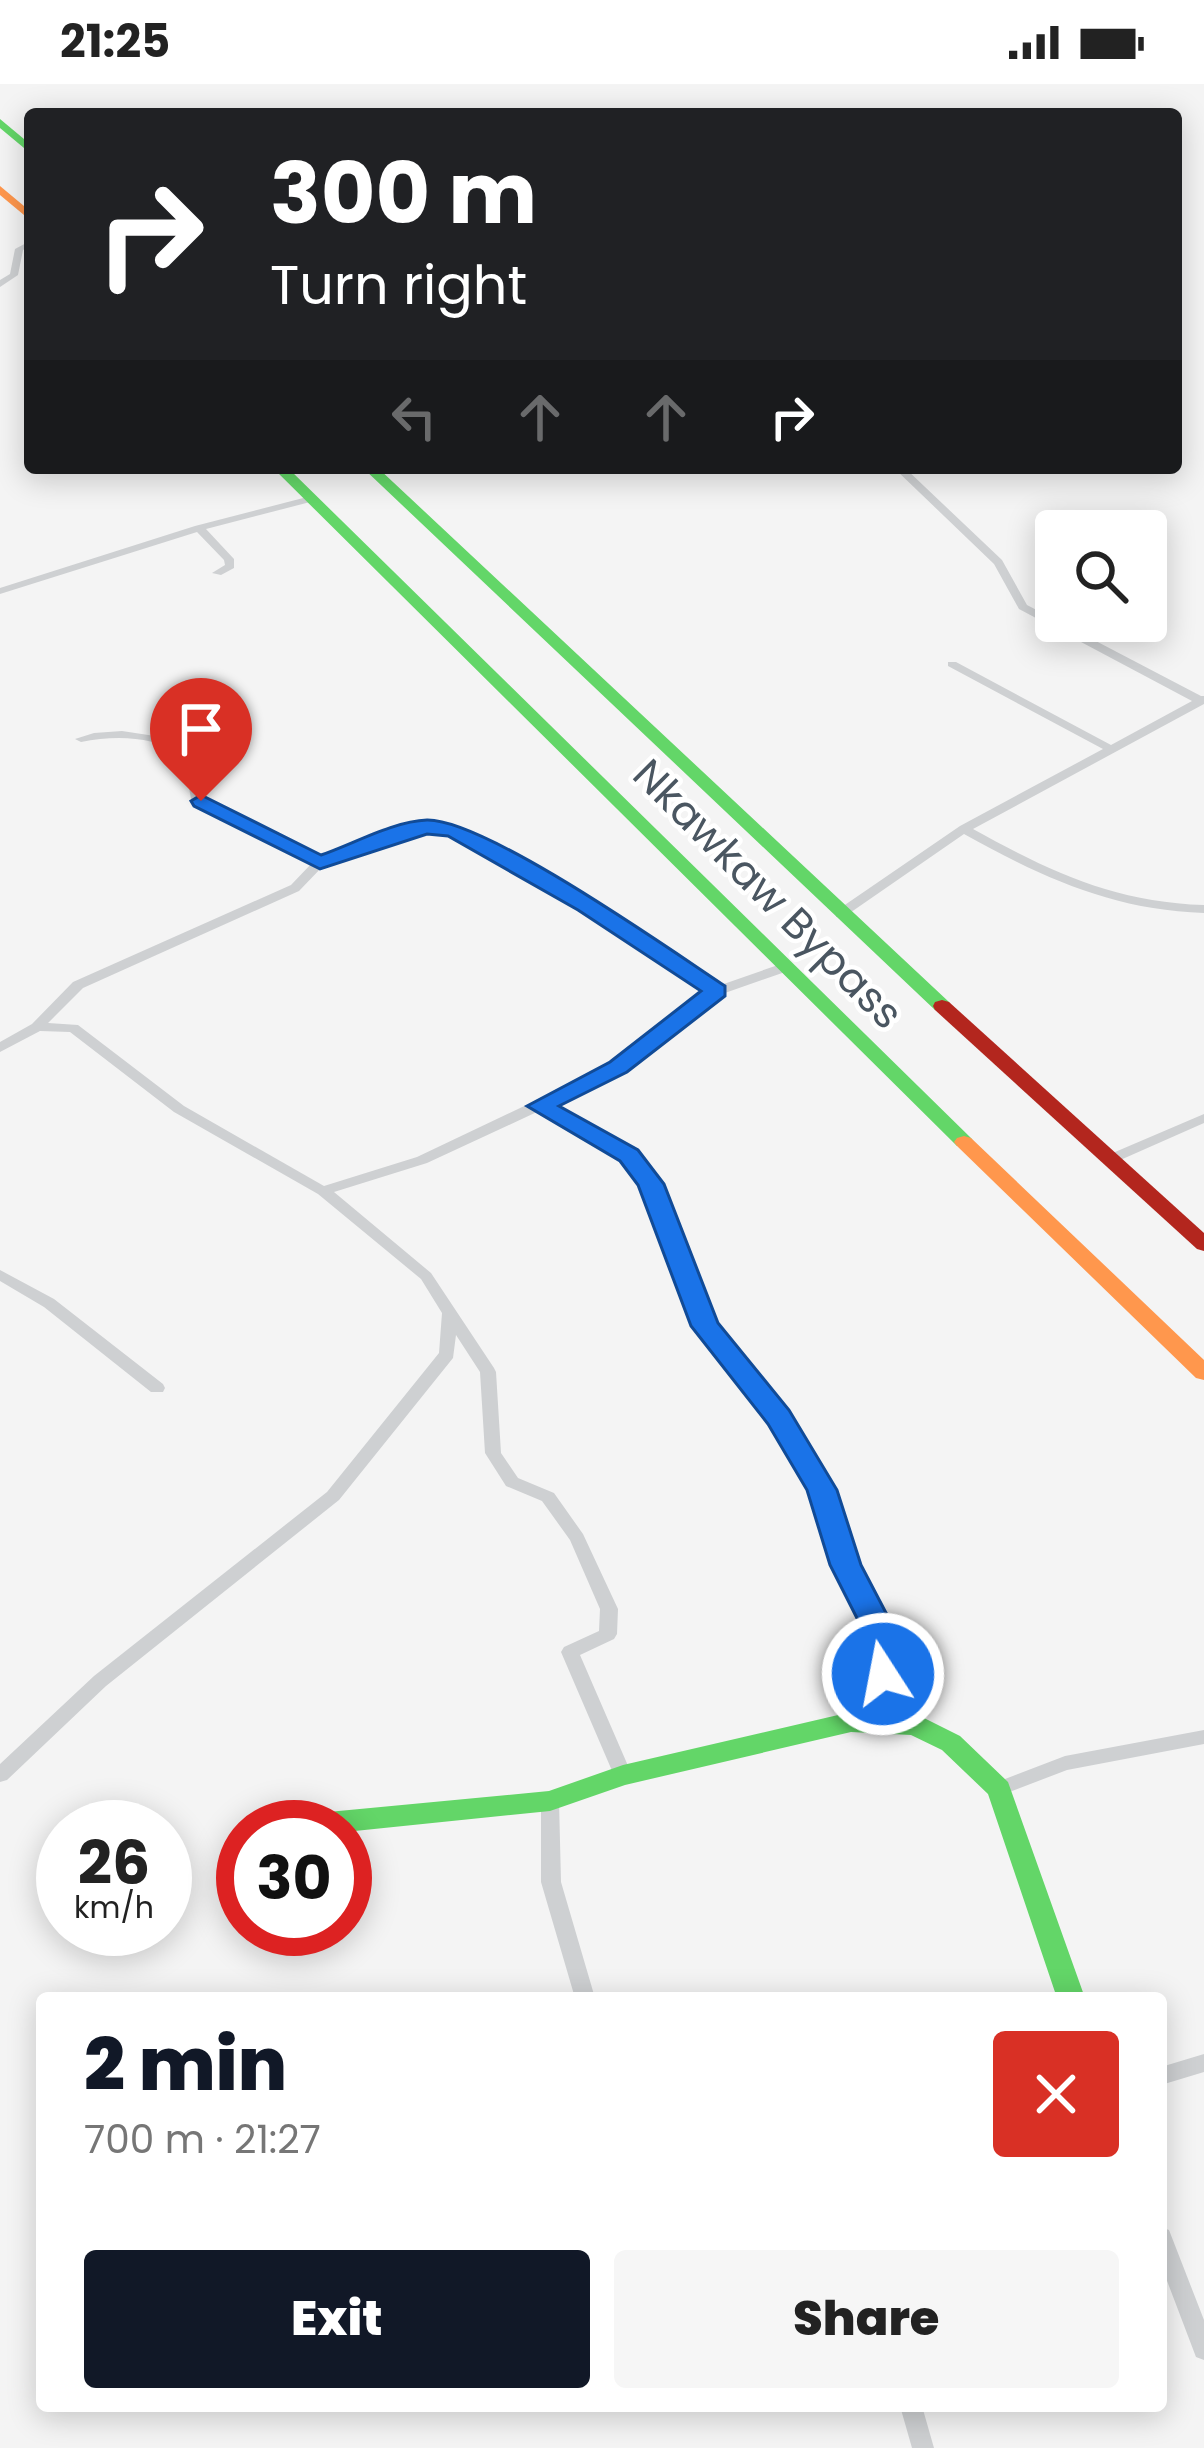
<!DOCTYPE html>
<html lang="en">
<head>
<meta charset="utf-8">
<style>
  :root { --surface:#fff; --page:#f6f6f6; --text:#222; --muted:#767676; --accent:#111827 }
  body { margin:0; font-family:Poppins,sans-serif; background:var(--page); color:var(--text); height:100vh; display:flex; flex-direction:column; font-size:45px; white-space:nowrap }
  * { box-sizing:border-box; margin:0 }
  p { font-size:39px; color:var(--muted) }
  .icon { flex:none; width:66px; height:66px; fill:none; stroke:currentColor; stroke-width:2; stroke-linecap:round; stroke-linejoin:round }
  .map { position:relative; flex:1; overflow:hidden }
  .details { position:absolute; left:36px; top:1908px; width:1131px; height:420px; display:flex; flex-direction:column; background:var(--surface); border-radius:12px; box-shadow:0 6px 30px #0003 }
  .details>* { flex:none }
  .hud { position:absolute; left:24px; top:24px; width:1158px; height:366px; border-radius:12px; box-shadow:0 6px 30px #0003; background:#202124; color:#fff; overflow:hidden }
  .fabs { position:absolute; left:1035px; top:426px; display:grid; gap:24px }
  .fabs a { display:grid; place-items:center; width:132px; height:132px; border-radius:12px; background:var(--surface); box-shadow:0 6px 30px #0003; font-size:60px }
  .speed { position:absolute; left:36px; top:1716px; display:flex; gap:24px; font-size:60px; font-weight:700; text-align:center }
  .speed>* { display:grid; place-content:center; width:156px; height:156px; border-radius:50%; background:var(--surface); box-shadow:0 6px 30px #0003; line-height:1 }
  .speed small { font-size:30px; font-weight:400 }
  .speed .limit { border:18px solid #d22; background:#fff; color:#111 }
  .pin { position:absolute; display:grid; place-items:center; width:102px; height:102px; color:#fff; margin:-123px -51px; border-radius:50% 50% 50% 0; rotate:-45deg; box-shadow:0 0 12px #0007 }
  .pin .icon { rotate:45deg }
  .me { position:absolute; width:132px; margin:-66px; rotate:349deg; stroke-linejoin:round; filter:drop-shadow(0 0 9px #0008) }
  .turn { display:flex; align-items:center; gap:42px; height:252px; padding:0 48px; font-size:54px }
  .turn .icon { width:156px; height:156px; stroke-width:2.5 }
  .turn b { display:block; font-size:84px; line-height:102px }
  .lanes { display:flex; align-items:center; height:114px; padding:0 48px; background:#0003; justify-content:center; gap:60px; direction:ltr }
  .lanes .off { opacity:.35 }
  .round { display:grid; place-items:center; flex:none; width:126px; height:126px; border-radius:12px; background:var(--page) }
  .head { display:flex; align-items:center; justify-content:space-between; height:204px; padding:0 48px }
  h1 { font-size:72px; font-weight:800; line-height:90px; color:var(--accent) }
  .cta { display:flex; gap:24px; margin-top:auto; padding:24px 48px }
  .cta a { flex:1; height:138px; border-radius:12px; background:var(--accent); color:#fff; font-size:48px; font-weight:800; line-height:138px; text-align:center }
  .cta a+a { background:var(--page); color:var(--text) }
  .status { display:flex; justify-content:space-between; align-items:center; height:84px; padding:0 60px; background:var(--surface); direction:ltr }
  .status svg { height:33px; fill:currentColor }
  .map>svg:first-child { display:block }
</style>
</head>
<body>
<div class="status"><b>21:25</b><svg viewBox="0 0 49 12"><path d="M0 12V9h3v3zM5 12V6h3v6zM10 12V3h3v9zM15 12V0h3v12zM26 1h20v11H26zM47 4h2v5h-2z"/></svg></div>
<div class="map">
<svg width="1204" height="2364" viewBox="0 0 1204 2364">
  <rect width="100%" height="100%" fill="#f4f4f4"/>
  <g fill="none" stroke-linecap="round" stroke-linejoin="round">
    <path fill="#ced0d2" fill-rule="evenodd" d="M30,157V162L23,166L18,191L0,203V196L10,190L15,165Z
      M894,384H905L1002,476L1027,521L1201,612H1204V620L973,745C1051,788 1114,818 1204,821V829C1113,826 1043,794 964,750L844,833H836V827L960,742L1103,665L948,582V578H956L1111,661L1192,617L1019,525L994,480Z
      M311,412L314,413V417L206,445L234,475V484L221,491L212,489L225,481L224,476L197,448L0,510V504L195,442Z
      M122,647L168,654L193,666L201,710L321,774L433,738L511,771L718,902L778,881H788L789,884L788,887L722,910L623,986L550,1022L634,1068L657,1100L712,1240L785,1329L830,1405L854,1481L890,1549L894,1631L891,1636L885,1638L879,1636L876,1631L872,1549L836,1481L814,1405L773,1337L697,1242L643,1100L624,1074L539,1027L427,1079L334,1108L431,1189L494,1284L496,1288L501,1369L518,1394L554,1409L583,1450L618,1525L617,1550L614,1555L580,1571L632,1691L630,1696L623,1698L616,1696L561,1568L564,1563L599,1547L600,1525L570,1456L542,1417L506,1402L485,1369L480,1288L456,1251L453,1274L339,1416L106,1602L7,1696L0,1698V1680L94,1592L327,1408L439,1269L442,1229L421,1195L318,1110L174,1028L70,948L40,947L0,968V958L32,940L73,898L291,801L312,779L191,715L183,670C151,652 116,651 81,658L75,655L94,649ZM432,746L503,777L708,907L613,980L417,1073L324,1102L184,1022L78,941L48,939L83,904L299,807L324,781Z
      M1204,1030V1039L1118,1077L1113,1078L1106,1074L1108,1071Z
      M0,1186L54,1215L163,1300L165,1304L163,1308H151L44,1223L0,1197Z
      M1204,1646V1660L1067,1686L999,1712L992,1710L990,1705L992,1700L1065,1672Z
      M550,1710L557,1712L559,1717L561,1798L595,1914H575L541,1798V1717L543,1712Z
      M1204,1970V1988L1161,2001V1983Z
      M1161,2143L1169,2146L1204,2236V2276L1196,2273L1161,2181Z
      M900,2322H922L934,2364H912Z"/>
    <path fill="#63d668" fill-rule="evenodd" d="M0,35L30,60V69L0,44Z
      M273,384H288L971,1054L974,1058L971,1062H957Z
      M363,384H378L949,918L951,922L949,926H935Z
      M851,1628L924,1634L960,1652L1008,1698L1085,1914H1057L988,1710L942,1666L911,1651L851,1648L625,1701L550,1727L345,1748V1743L294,1741L298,1734L307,1730L549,1707L623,1681Z"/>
    <path fill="#ff974d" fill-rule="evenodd" d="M0,102L30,127V136L0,111Z
      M964,1052L971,1054L1204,1276V1296L1196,1294L957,1062L954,1058L957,1054Z"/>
    <path fill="#b3261e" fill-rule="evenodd" d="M942,916L949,918L1204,1149V1167L1197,1165L935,926L933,922L935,918Z"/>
  </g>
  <path fill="#1a73e8" stroke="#114b97" stroke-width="3" d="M201,711L321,771C353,760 394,737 427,736C485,735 669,865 725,902V912L627,988L559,1022L638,1066L664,1100L718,1239L789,1326L837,1406L861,1481L897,1550L899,1590L894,1599L883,1603L867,1590L865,1550L830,1481L807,1406L768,1340L691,1242L638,1101L620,1077L527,1022L610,978L701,907L578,826L448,752L427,750L320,785L194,722L191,717Z"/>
  <g text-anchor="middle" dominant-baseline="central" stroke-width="9" stroke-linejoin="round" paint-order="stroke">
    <g font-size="42" fill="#4a5661" stroke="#fff">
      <text transform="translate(768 810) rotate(45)">Nkawkaw Bypass</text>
    </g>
  </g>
</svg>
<div class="fabs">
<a><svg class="icon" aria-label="search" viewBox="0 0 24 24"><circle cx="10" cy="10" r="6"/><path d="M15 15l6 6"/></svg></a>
</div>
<div class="speed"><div>26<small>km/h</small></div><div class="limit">30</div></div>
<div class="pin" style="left:201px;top:717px;background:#d93025"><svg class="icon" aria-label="arrive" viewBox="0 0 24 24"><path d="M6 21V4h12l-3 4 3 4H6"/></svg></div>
<svg class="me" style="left:883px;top:1590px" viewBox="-20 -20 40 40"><circle r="17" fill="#1a73e8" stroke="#fff" stroke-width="3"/><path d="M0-11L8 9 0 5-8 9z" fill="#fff"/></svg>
<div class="hud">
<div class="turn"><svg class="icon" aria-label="right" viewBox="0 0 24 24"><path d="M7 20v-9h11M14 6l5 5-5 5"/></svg><div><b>300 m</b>Turn right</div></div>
<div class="lanes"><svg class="icon off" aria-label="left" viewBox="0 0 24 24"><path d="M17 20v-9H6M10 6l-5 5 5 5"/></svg><svg class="icon off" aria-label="ahead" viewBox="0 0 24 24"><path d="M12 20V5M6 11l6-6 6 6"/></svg><svg class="icon off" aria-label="ahead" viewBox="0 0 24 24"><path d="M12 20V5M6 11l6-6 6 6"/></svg><svg class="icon" aria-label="right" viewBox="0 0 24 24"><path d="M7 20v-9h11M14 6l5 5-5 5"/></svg></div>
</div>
<section class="details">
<div class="head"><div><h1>2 min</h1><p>700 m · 21:27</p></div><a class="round" style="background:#d93025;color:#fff"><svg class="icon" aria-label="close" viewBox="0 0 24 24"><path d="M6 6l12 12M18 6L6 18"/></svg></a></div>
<div class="cta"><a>Exit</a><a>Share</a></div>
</section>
</div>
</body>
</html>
